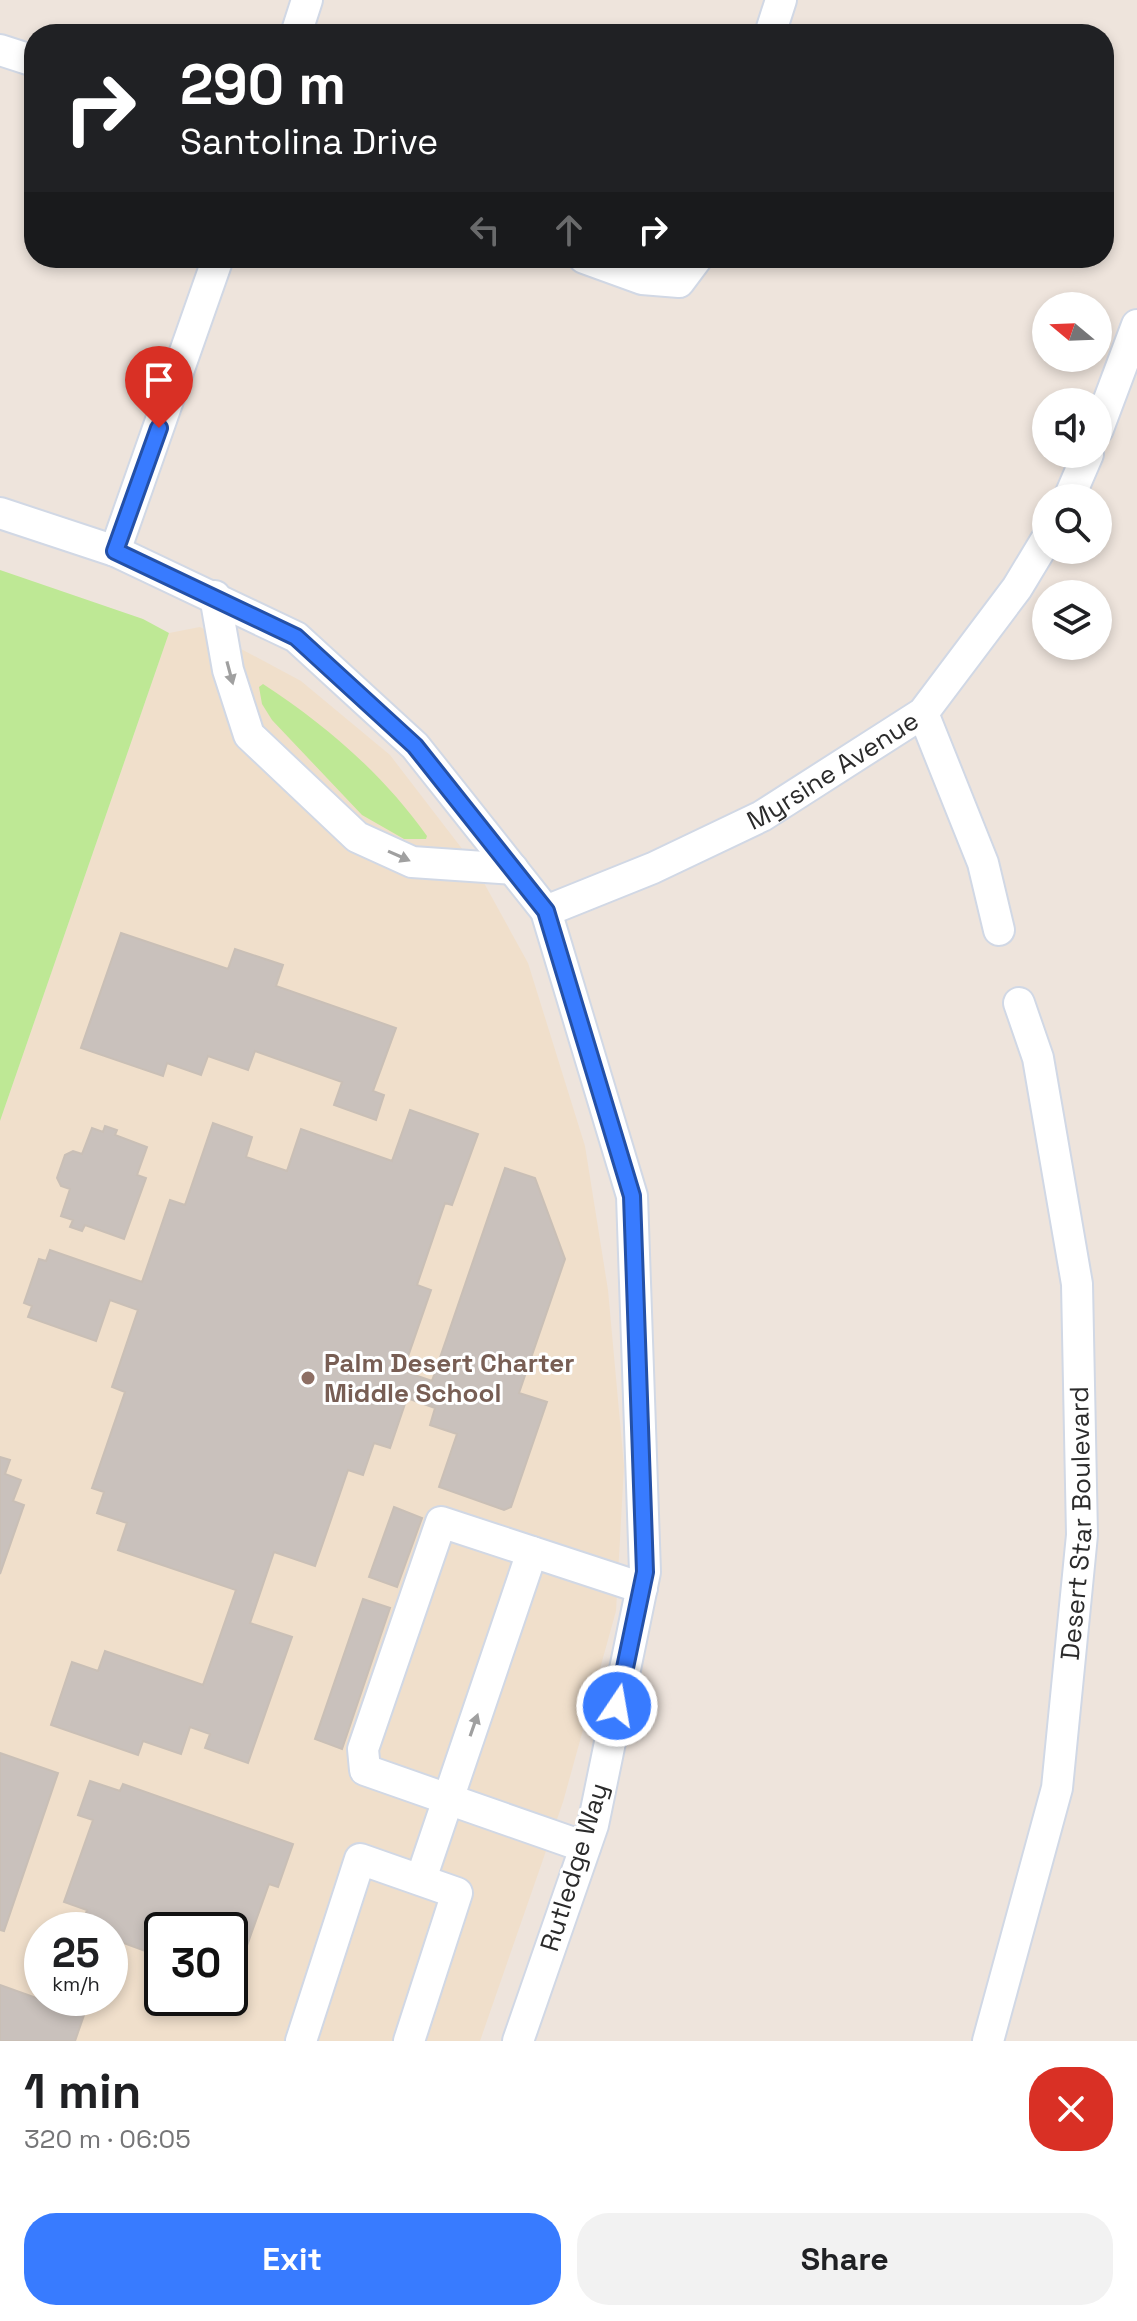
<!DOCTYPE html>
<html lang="en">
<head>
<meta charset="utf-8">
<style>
  :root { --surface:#fff; --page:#f2f2f2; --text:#202124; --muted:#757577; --accent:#387bff }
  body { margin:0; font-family:"Space Grotesk",sans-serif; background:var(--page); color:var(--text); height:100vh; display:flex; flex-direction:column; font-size:30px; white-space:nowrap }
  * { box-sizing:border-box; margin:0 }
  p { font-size:26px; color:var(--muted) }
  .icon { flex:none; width:44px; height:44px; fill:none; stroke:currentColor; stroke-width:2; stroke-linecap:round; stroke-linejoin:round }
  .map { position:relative; height:2041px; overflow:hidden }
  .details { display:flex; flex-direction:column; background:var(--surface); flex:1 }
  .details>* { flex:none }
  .top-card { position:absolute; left:24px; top:24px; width:1090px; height:244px; border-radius:32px; box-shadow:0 4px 12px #0003; background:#202124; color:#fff; overflow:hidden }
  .needle { width:52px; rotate:289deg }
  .tools { position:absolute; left:1032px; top:292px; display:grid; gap:16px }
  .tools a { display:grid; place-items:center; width:80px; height:80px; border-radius:50%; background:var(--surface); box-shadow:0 4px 12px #0003; font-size:40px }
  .speed { position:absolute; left:24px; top:1912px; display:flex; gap:16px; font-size:40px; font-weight:700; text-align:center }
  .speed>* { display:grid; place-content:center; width:104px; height:104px; border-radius:50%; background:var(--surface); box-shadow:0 4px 12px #0003; line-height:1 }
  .speed small { font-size:20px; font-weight:400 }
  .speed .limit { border:4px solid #111; border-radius:12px; background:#fff; color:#111 }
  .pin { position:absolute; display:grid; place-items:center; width:68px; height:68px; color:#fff; margin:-82px -34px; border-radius:50% 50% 50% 0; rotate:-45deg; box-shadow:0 0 8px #0007 }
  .pin .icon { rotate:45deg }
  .me { position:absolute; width:88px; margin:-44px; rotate:12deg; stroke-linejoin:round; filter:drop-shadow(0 0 6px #0008) }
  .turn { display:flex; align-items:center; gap:28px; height:168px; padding:0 24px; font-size:36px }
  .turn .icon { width:104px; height:104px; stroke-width:2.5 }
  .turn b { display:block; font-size:56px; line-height:68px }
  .lanes { display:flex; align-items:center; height:76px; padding:0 24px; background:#0003; justify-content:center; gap:40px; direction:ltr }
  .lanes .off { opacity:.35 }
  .round { display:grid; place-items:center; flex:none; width:84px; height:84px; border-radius:32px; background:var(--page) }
  .headline { display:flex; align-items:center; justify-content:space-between; height:136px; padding:0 24px }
  h1 { font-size:48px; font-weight:800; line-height:60px }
  .cta { display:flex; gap:16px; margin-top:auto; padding:16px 24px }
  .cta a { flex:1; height:92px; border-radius:32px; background:var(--accent); color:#fff; font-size:32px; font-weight:800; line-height:92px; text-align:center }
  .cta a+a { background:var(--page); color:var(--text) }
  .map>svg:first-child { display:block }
</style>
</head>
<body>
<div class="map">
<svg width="1137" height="2041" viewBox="0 0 1137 2041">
  <rect width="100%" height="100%" fill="#eee4dc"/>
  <path fill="#f0dfcb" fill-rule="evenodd" d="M200,627L301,681L390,755L473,863L528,963L585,1146L608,1290L624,1466L616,1611L563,1802L480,2041H0V1121L169,633ZM42,1930H110V1998H42ZM162,1930H230V1998H162Z"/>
  <path fill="#bee895" d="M0,570L143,619L169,633L0,1121Z
    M263,684C326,725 383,774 427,836L426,839H404L362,815L272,720L262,704L259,687Z"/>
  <path fill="#c9c1bc" stroke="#c9bfb6" stroke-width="2" d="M121,933L228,969L235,949L283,965L276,986L396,1028L373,1091L384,1095L376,1120L334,1105L342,1082L255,1051L248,1070L208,1056L201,1075L167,1063L163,1076L81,1048Z
    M410,1110L478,1134L452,1205L445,1203L417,1285L431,1290L403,1371L432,1381L505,1168L535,1178L565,1259L519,1393L547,1402L511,1507L504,1510L439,1487L457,1434L430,1425L435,1408L407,1398L390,1448L374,1443L363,1475L348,1470L315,1566L274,1552L250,1623L292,1637L248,1763L205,1748L210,1734L190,1727L181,1754L143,1741L138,1755L51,1725L72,1662L98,1671L105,1651L203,1685L236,1590L118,1550L127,1523L97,1513L104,1492L92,1488L125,1392L112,1387L138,1310L110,1300L96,1341L28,1317L32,1306L24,1303L39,1259L46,1261L50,1250L142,1282L170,1200L185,1205L213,1123L252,1137L246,1157L287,1171L301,1129L392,1161Z
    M105,1126L117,1130L115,1135L147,1147L137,1175L146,1178L124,1239L85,1225L82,1231L70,1227L73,1220L61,1216L70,1189L61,1186L57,1178L65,1155L73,1151L82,1154L92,1128L103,1132Z
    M0,1457L10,1460L5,1474L21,1480L13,1501L24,1505L0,1574Z
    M394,1507L422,1518L397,1587L369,1577Z
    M363,1599L390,1608L342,1749L315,1739Z
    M0,1753L58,1773L4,1931L0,1930Z
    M90,1781L120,1791L123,1784L293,1844L278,1887L269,1884L234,1982L230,1981V1930H162V1957L110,1938V1930L81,1928L87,1910L64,1902L93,1820L78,1815Z
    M0,1985L84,2015L75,2041H0Z"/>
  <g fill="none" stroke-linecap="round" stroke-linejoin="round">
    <defs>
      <g id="minor">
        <path d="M296,34L307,0"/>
        <path d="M770,34L781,0"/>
        <path d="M0,50L34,61"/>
        <path d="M584,258L642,279L679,282L697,258"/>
        <path d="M1098,429L1137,325"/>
        <path d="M1069,498L1088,454"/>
        <path d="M0,513L115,551L296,637L415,746L546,911L632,1196L645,1572L593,1825L518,2041"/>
        <path d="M115,551L218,258"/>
        <path d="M215,596L228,670L249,735L357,837L412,862L513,869"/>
        <path d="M923,713L983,863L999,930"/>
        <path id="s1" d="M546,911L653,868L762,816L923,713L1017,588L1046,540"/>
        <path d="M585,1847L365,1770L363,1749L441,1522L642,1588"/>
        <path d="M421,1879L532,1552"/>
        <path d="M301,2041L360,1859L457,1893L409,2041"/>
        <path id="s2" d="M988,2041L1057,1788L1082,1535L1077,1284L1038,1058L1019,1003"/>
      </g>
    </defs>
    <use href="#minor" stroke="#d1d8e5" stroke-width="34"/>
    <use href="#minor" stroke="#fff" stroke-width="30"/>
  </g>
  <defs><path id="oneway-solid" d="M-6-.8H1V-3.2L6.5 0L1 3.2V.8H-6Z" transform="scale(2)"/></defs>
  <g fill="#a0a0a0">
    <use href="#oneway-solid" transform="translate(230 673) rotate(75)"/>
    <use href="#oneway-solid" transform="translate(399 856) rotate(24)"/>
    <use href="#oneway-solid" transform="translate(474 1725) rotate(-71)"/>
  </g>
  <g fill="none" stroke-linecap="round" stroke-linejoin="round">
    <defs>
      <path id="route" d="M159,428L115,551L296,637L415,746L546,911L632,1196L645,1572L617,1706"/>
    </defs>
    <use href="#route" stroke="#2450a6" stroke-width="20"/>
    <use href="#route" stroke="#387bff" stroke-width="14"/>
  </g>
  <circle fill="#8d6e63" stroke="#fff" stroke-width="3" cx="308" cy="1378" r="8"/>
  <g text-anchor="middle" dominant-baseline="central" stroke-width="6" stroke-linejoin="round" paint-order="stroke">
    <g font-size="26" fill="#2b2b2b" stroke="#fff">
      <text stroke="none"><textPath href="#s1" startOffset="320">Myrsine Avenue</textPath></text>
      <text stroke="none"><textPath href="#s2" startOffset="528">Desert Star Boulevard</textPath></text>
      <text transform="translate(574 1867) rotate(-73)">Rutledge Way</text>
    </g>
    <g font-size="26" font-weight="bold" fill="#785e54" stroke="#fff" text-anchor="start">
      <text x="324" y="1363">Palm Desert Charter<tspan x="324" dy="30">Middle School</tspan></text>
    </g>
  </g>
</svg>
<div class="tools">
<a><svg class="needle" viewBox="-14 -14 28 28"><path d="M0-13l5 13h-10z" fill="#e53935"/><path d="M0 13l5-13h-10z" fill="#757577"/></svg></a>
<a><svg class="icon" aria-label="sound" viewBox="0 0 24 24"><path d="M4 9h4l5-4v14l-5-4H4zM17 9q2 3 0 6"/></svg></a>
<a><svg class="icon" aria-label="search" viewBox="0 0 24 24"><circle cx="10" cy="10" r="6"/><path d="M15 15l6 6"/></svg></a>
<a><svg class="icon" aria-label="layers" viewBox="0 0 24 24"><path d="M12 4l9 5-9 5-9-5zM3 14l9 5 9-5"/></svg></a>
</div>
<div class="speed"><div>25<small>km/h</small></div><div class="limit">30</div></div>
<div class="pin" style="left:159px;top:428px;background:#d93025"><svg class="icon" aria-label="arrive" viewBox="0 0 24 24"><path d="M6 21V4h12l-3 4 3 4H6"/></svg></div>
<svg class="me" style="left:617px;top:1706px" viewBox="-20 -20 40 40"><circle r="17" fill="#387bff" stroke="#fff" stroke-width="3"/><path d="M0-11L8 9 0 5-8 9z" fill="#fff"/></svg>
<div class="top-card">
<div class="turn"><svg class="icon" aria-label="right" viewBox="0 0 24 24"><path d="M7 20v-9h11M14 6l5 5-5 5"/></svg><div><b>290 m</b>Santolina Drive</div></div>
<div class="lanes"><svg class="icon off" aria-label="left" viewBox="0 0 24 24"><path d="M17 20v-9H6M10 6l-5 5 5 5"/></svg><svg class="icon off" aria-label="ahead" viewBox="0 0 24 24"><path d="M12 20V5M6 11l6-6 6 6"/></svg><svg class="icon" aria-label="right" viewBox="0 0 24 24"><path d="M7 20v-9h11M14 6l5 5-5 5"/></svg></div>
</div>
</div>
<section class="details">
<div class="headline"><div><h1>1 min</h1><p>320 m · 06:05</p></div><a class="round" style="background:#d93025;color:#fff"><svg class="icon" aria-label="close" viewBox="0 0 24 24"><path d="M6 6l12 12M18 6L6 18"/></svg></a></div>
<div class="cta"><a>Exit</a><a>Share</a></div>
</section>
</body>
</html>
